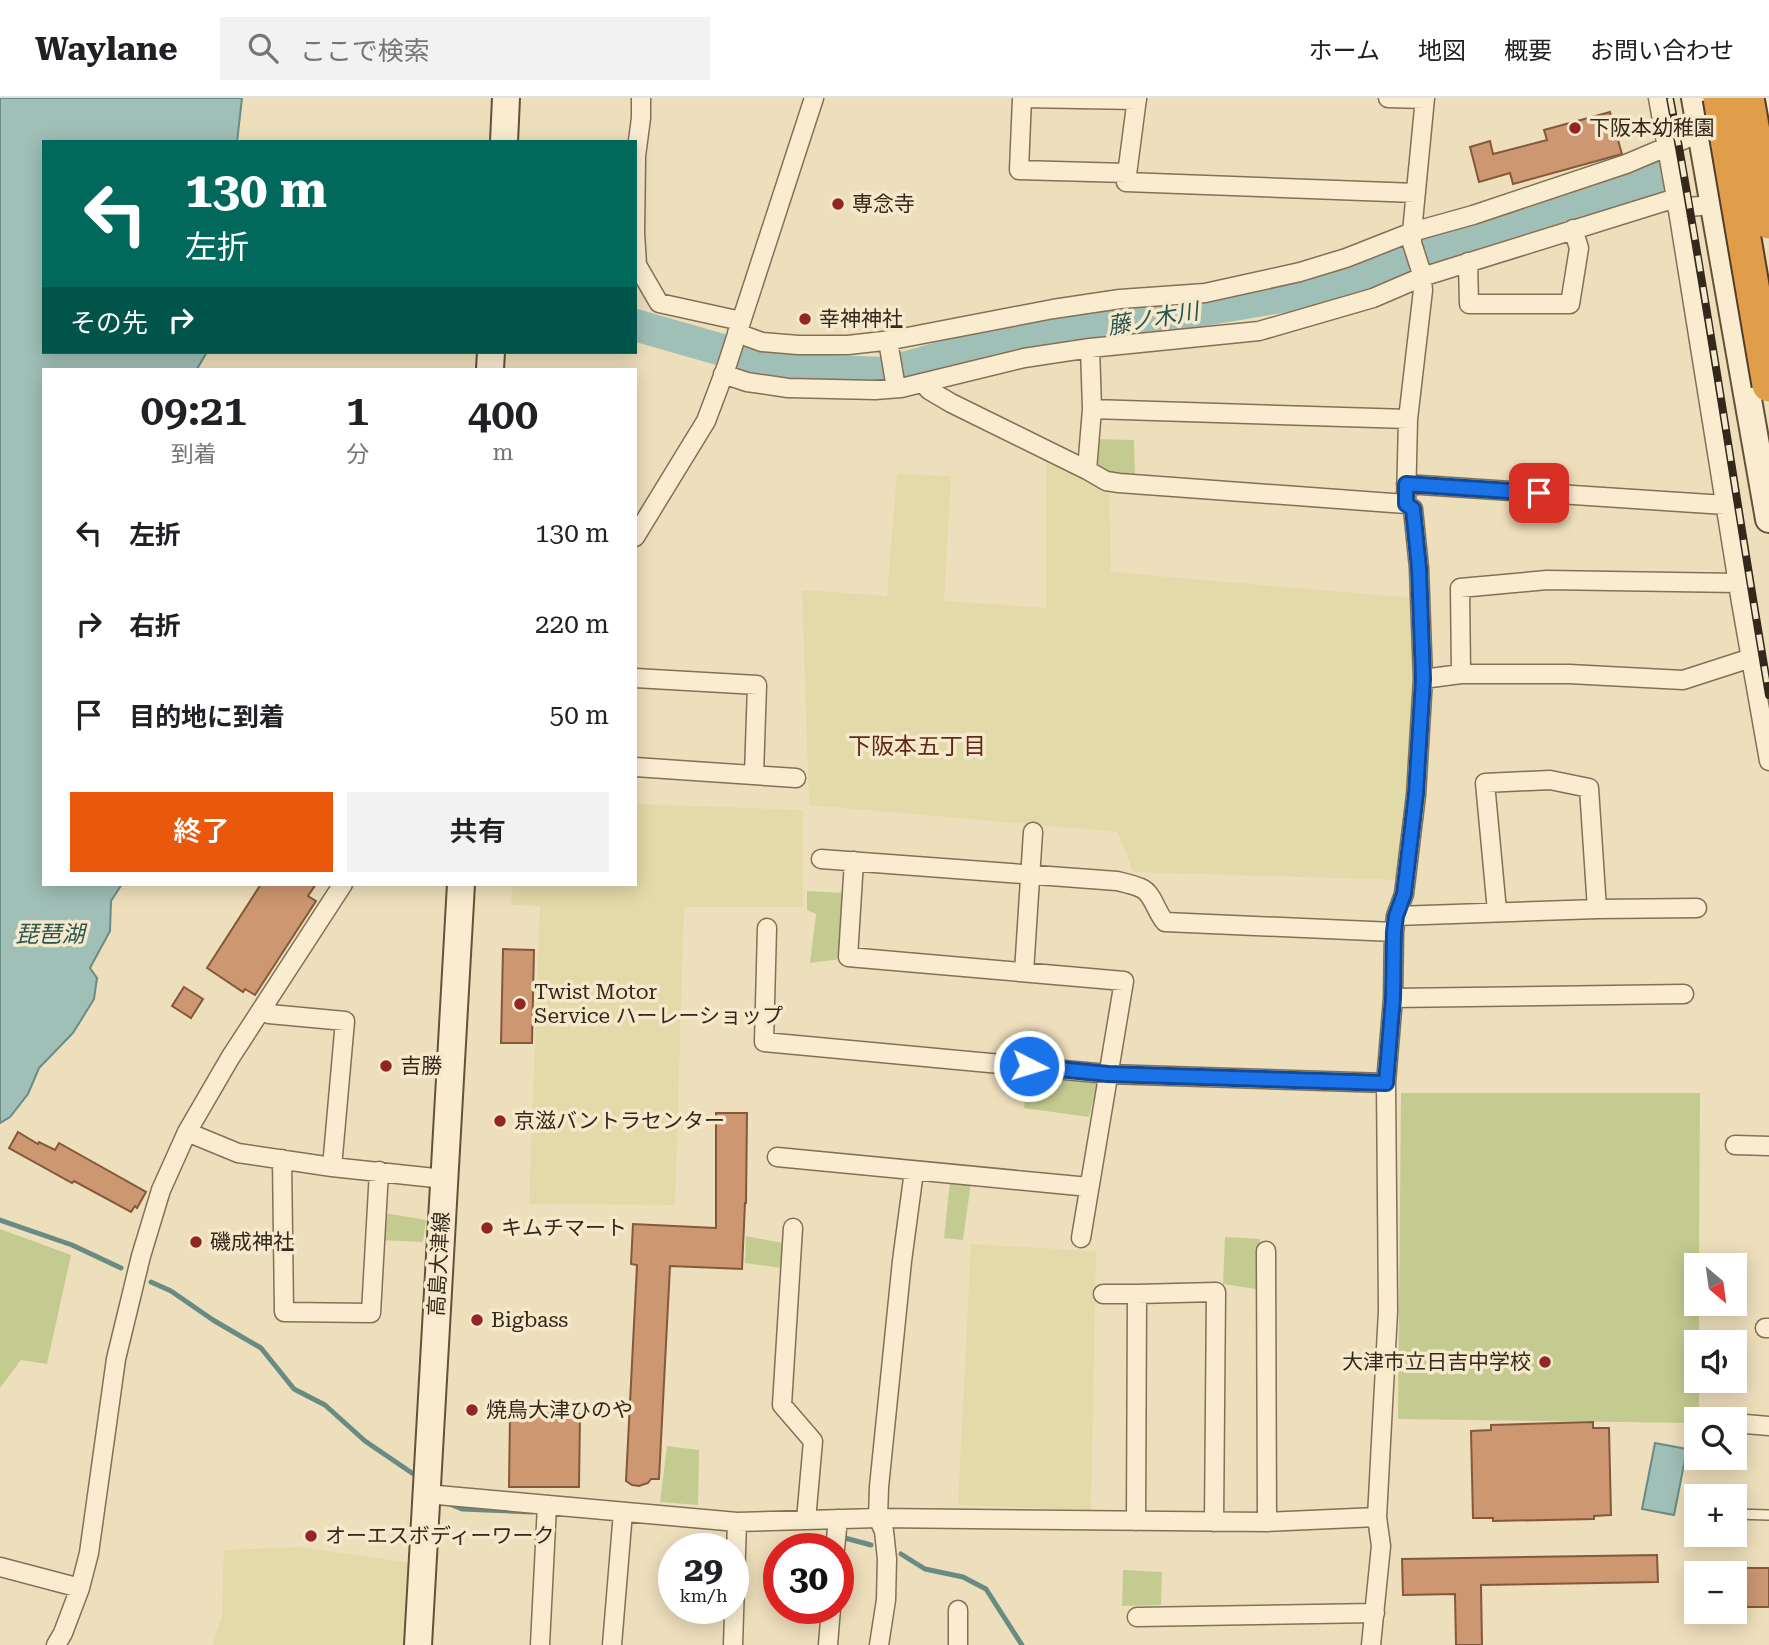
<!DOCTYPE html>
<html lang="ja">
<head>
<meta charset="utf-8">
<style>
  :root { --surface:#fff; --page:#f2f2f2; --text:#202124; --muted:#757577; --line:#e0e0e0; --accent:#ea580c }
  body { margin:0; font-family:"Roboto Serif","Noto Sans JP",serif; background:var(--page); color:var(--text); height:100vh; display:flex; flex-direction:column; font-size:26px; white-space:nowrap }
  * { box-sizing:border-box; margin:0 }
  p { font-size:23px; color:var(--muted) }
  .icon { flex:none; width:38px; height:38px; fill:none; stroke:currentColor; stroke-width:2; stroke-linecap:round; stroke-linejoin:round }
  .map { position:relative; flex:1; overflow:hidden }
  .panel { position:absolute; left:42px; top:270px; width:595px; height:518px; display:flex; flex-direction:column; background:var(--surface); border-radius:0px; box-shadow:0 4px 18px #0003 }
  .panel>* { flex:none }
  .guide { position:absolute; left:42px; top:42px; width:595px; height:214px; border-radius:0px; box-shadow:0 4px 18px #0003; background:#00695c; color:#fff; overflow:hidden }
  .needle { width:46px; rotate:151deg }
  .fabs { position:absolute; left:1684px; top:1155px; display:grid; gap:14px }
  .fabs a { display:grid; place-items:center; width:63px; height:63px; border-radius:0px; background:var(--surface); box-shadow:0 4px 18px #0003; font-size:35px }
  .speed { position:absolute; left:658px; top:1435px; display:flex; gap:14px; font-size:35px; font-weight:700; text-align:center }
  .speed>* { display:grid; place-content:center; width:91px; height:91px; border-radius:50%; background:var(--surface); box-shadow:0 4px 18px #0003; line-height:1 }
  .speed small { font-size:18px; font-weight:400 }
  .speed .limit { border:10px solid #d22; background:#fff; color:#111 }
  .pin { position:absolute; display:grid; place-items:center; width:60px; height:60px; color:#fff; margin:-30px; border-radius:14px; box-shadow:0 4px 10px #0006 }
  .me { position:absolute; width:77px; margin:-38px; rotate:95deg; stroke-linejoin:round; filter:drop-shadow(0 0 5px #0008) }
  .turn { display:flex; align-items:center; gap:24px; height:147px; padding:0 28px; font-size:32px }
  .turn .icon { width:91px; height:91px; stroke-width:2.5 }
  .turn b { display:block; font-size:49px; line-height:60px }
  .then { display:flex; align-items:center; height:66px; padding:0 28px; background:#0003; gap:14px; font-size:26px }
  .eta { display:flex; justify-content:space-evenly; align-items:center; height:119px; text-align:center }
  .eta b { font-size:42px; font-weight:600; line-height:49px }
  .primary-button { display:flex; gap:14px; margin-top:auto; padding:14px 28px }
  .primary-button a { flex:1; height:80px; border-radius:0px; background:var(--accent); color:#fff; font-size:28px; font-weight:600; line-height:80px; text-align:center }
  .primary-button a+a { background:var(--page); color:var(--text) }
  ul { padding:0; list-style:none }
  li { display:flex; align-items:center; gap:21px; height:91px; padding:0 28px }
  li div { flex:1 }
  li b { display:block; font-size:26px }
  li em { font-style:normal }
  header { display:flex; align-items:center; gap:42px; box-sizing:border-box; height:98px; padding:0 35px; background:var(--surface); border-bottom:2px solid var(--line) }
  header strong { font-size:33px }
  nav { display:flex; gap:38px; margin-inline-start:auto; font-size:24px }
  .search { width:490px; height:63px; background:var(--page); display:flex; align-items:center; gap:18px; box-sizing:border-box; padding:0 24px; border-radius:0px; color:var(--muted); font-size:26px }
  .map>svg:first-child { display:block }
</style>
</head>
<body>
<header>
<strong>Waylane</strong>
<div class="search"><svg class="icon" aria-label="search" viewBox="0 0 24 24"><circle cx="10" cy="10" r="6"/><path d="M15 15l6 6"/></svg>ここで検索</div>
<nav><a>ホーム</a><a>地図</a><a>概要</a><a>お問い合わせ</a></nav>
</header>
<div class="map">
<svg width="1769" height="1547" viewBox="0 0 1769 1547">
  <rect width="100%" height="100%" fill="#eedfbc"/>
  <path fill="#e3daa9" d="M1046,360L1109,392L1111,474L1414,500L1417,581L1400,782L1133,774L1118,734L809,707L802,492L887,498L897,376L951,378L944,503L1046,510Z
    M635,706L803,712V809H684L675,1107L529,1106L540,808L511,807L513,786H635Z
    M971,1146L1096,1153L1091,1412L958,1407Z
    M300,1449L412,1465L407,1547H213L222,1517L224,1452Z"/>
  <path fill="#c4cb90" d="M1093,341L1134,342L1135,378L1109,377L1091,369Z
    M807,793L846,795L841,861L810,865L816,816L807,812Z
    M1028,978L1098,982L1089,1019L1024,1010Z
    M1401,995H1700L1699,1167H1696V1206H1699V1244H1696V1283H1699V1321H1696V1325L1398,1321Z
    M950,1083L971,1084L963,1142L944,1140Z
    M385,1115L426,1122L423,1144L379,1142Z
    M0,1131L71,1157L47,1266L21,1262L0,1290Z
    M746,1138L782,1145L781,1170L745,1165Z
    M1225,1139L1260,1141L1256,1191L1223,1186Z
    M667,1348L699,1352L698,1407L660,1404Z
    M1123,1472L1162,1474L1161,1507L1122,1508Z"/>
  <path fill="#a0bfb6" stroke="#688c83" stroke-width="2" d="M0,0H242L237,44H44V254H207L197,271H44V786H122L111,803L110,833L90,870L97,880L94,901L73,935L39,970L28,996L10,1019L0,1025Z
    M1655,1345L1687,1351L1674,1417L1642,1411Z"/>
  <g fill="none" stroke-linecap="round" stroke-linejoin="round">
    <path stroke="#688c83" stroke-width="5" d="M0,1122L72,1147L121,1170
      M151,1184L171,1193L213,1222L261,1250L294,1291L325,1307L365,1343L412,1375
      M445,1404L462,1411L532,1414
      M845,1440L871,1447
      M901,1456L925,1471L963,1479L986,1491L1022,1547"/>
    <path stroke="#a0bfb6" stroke-width="32" d="M635,227L722,252L773,271L886,275L971,251L1311,194L1511,126L1662,78"/>
  </g>
  <path fill="#cc9771" stroke="#84583b" stroke-width="2" d="M1610,14L1622,56L1513,86L1510,75L1479,84L1470,49L1490,43L1493,56L1547,42L1544,32Z
    M261,786H316L308,798L316,803L255,897L245,891L243,894L207,870Z
    M503,851L534,852L532,945H501Z
    M184,889L203,901L191,920L172,908Z
    M716,1015H747L746,1105H745L742,1171L670,1168L659,1381H651L648,1385L639,1388L632,1387L626,1383L637,1167L631,1166L633,1126L716,1130Z
    M18,1034L38,1046L39,1044L55,1052L59,1045L146,1094L137,1110L135,1108L131,1114L74,1083L72,1085L9,1050Z
    M510,1315L580,1316L579,1389H509Z
    M1593,1324V1330H1609L1611,1417L1594,1418V1421L1493,1423V1420H1473L1471,1333L1491,1332V1327Z
    M1657,1457L1658,1484L1481,1487L1482,1547H1456L1455,1496L1403,1497L1402,1461Z
    M1734,1470H1769V1509H1734Z"/>
  <g fill="none" stroke-linecap="round" stroke-linejoin="round">
    <defs>
      <path id="lane" d="M1695,1414H1696
        M1734,1416L1769,1417"/>
      <path id="street" d="M641,0V20L636,58L635,135L637,167L659,205L741,223
        M1137,0L1126,84L1416,95
        M1388,0L1425,1
        M1658,0L1676,100L1741,504L1769,663
        M1127,75L1019,72L1022,0L1137,2
        M1677,110L1724,106
        M1468,164L1469,206H1570L1579,150L1573,131
        M737,235L762,244L798,247H848L892,242L1053,211L1120,201L1205,195L1300,174L1346,160L1412,134L1473,117L1626,66L1709,31
        M888,243L896,290
        M1090,250L1092,311L1408,321
        M723,276L747,284L788,290L875,292L901,290L1024,260L1090,250L1259,233L1373,200L1422,179L1676,100
        M923,285L929,292L951,305L1087,372L1092,311
        M1087,372L1106,383L1119,385L1406,406L1413,411L1419,470L1423,581L1416,697L1404,796L1396,818L1394,834L1393,900L1386,985L1388,1213L1377,1419L1381,1448L1371,1547
        M1406,386L1725,407
        M1406,406L1408,321L1423,192L1421,173L1412,145V134L1425,0
        M635,439L706,323L726,270L814,0
        M1738,485L1547,482L1460,490L1461,576H1569L1683,582L1751,560
        M635,580L757,587L754,677
        M1423,581L1461,576
        M635,669L796,680
        M821,761L1117,783C1125,785 1134,787 1141,790C1153,795 1156,814 1165,824L1394,834
        M854,763L848,859L1124,883L1081,1140
        M1497,813L1485,685L1550,682L1589,690L1597,811
        M1396,818L1597,811L1697,810
        M767,830L764,944L1108,976L1386,985
        M1024,874L1033,734
        M1393,900L1684,896
        M261,913L269,916L345,923L332,1069
        M187,1034L238,1055L332,1069L444,1081
        M1735,1047L1769,1048
        M777,1059L1089,1089
        M282,1061L284,1214L371,1215L379,1073
        M793,1130L782,1307L813,1343L806,1422
        M1266,1153L1267,1424
        M1103,1196H1137L1136,1423
        M1137,1196L1216,1194L1214,1424
        M1765,1230H1769
        M1734,1325L1769,1328
        M426,1396L737,1424L878,1420L1267,1424L1377,1419
        M835,1451L838,1421
        M0,1469L80,1490
        M958,1512V1547
        M1137,1519L1375,1515
        M56,1547L63,1535L80,1490L89,1455L116,1261L141,1158L161,1092L187,1034L230,960L343,786
        M540,1547L547,1407
        M612,1547L623,1414
        M733,1547L737,1424
        M828,1547L831,1510
        M879,1547L886,1502L887,1461L884,1433L878,1420L879,1389L902,1163L914,1073"/>
      <path id="secondary" d="M1695,0L1769,421
        M1765,0L1769,28
        M504,44L506,0
        M490,271L491,254
        M418,1547L461,786"/>
    </defs>
    <use href="#lane" stroke="#856f56" stroke-width="12"/>
    <use href="#street" stroke="#856f56" stroke-width="21"/>
    <use href="#secondary" stroke="#665039" stroke-width="30"/>
    <use href="#lane" stroke="#f9eccf" stroke-width="9"/>
    <use href="#street" stroke="#f9eccf" stroke-width="18"/>
    <use href="#secondary" stroke="#f9eccf" stroke-width="26"/>
    <defs>
      <path id="rail" d="M1670,0C1707,198 1735,398 1769,597"/>
    </defs>
    <use href="#rail" stroke="#34271b" stroke-width="8"/>
    <use href="#rail" stroke="#f5e9cb" stroke-width="5" stroke-dasharray="16" stroke-linecap="butt"/>
    <defs>
      <path id="highway-bridge" d="M1720,0L1769,287
        M1747,0L1769,124"/>
    </defs>
    <use href="#highway-bridge" stroke="#523d2a" stroke-width="37" stroke-linecap="butt"/>
    <use href="#highway-bridge" stroke="#e09e4a" stroke-width="33"/>
  </g>
  <g fill="none" stroke-linecap="round" stroke-linejoin="round">
    <defs>
      <path id="route" d="M1029,968L1108,976L1386,985L1393,900L1394,834L1396,818L1404,796L1416,696L1423,581L1419,470L1413,411L1406,406V386L1539,395"/>
    </defs>
    <use href="#route" stroke="#114b97" stroke-width="18"/>
    <use href="#route" stroke="#1a73e8" stroke-width="12"/>
  </g>
  <g fill="#942526" stroke="#f5e9cb" stroke-width="2.5">
    <circle cx="1575" cy="30" r="7"/>
    <circle cx="838" cy="106" r="7"/>
    <circle cx="805" cy="221" r="7"/>
    <circle cx="520" cy="906" r="7"/>
    <circle cx="386" cy="968" r="7"/>
    <circle cx="500" cy="1023" r="7"/>
    <circle cx="487" cy="1130" r="7"/>
    <circle cx="196" cy="1144" r="7"/>
    <circle cx="477" cy="1222" r="7"/>
    <circle cx="1545" cy="1264" r="7"/>
    <circle cx="472" cy="1312" r="7"/>
    <circle cx="311" cy="1438" r="7"/>
  </g>
  <g text-anchor="middle" dominant-baseline="central" stroke-width="7" stroke-linejoin="round" paint-order="stroke">
    <g font-size="21" fill="#34271b" stroke="#f5e9cb" text-anchor="start">
      <text x="1589" y="30">下阪本幼稚園</text>
      <text x="852" y="106">専念寺</text>
      <text x="819" y="221">幸神神社</text>
      <text x="534" y="894">Twist Motor<tspan x="534" dy="24">Service ハーレーショップ</tspan></text>
      <text x="400" y="968">吉勝</text>
      <text x="514" y="1023">京滋バントラセンター</text>
      <text x="501" y="1130">キムチマート</text>
      <text x="210" y="1144">磯成神社</text>
      <text x="491" y="1222">Bigbass</text>
      <text x="1531" y="1264" text-anchor="end">大津市立日吉中学校</text>
      <text x="486" y="1312">焼鳥大津ひのや</text>
      <text x="325" y="1438">オーエスボディーワーク</text>
    </g>
    <g font-size="21" fill="#34271b" stroke="#f5e9cb">
      <text transform="translate(439 1166) rotate(-87)">高島大津線</text>
    </g>
    <g font-size="23" font-style="italic" fill="#2a5451" stroke="#f5e9cb">
      <text transform="translate(1153 221) rotate(-10)">藤ノ木川</text>
      <text x="50" y="836">琵琶湖</text>
    </g>
    <g font-size="23" fill="#61291a" stroke="#f5e9cb">
      <text x="917" y="648">下阪本五丁目</text>
    </g>
  </g>
</svg>
<div class="fabs">
<a><svg class="needle" viewBox="-14 -14 28 28"><path d="M0-13l5 13h-10z" fill="#e53935"/><path d="M0 13l5-13h-10z" fill="#757577"/></svg></a>
<a><svg class="icon" aria-label="sound" viewBox="0 0 24 24"><path d="M4 9h4l5-4v14l-5-4H4zM17 9q2 3 0 6"/></svg></a>
<a><svg class="icon" aria-label="search" viewBox="0 0 24 24"><circle cx="10" cy="10" r="6"/><path d="M15 15l6 6"/></svg></a>
<a>+</a>
<a>−</a>
</div>
<div class="speed"><div>29<small>km/h</small></div><div class="limit">30</div></div>
<div class="pin" style="left:1539px;top:395px;background:#d93025"><svg class="icon" aria-label="arrive" viewBox="0 0 24 24"><path d="M6 21V4h12l-3 4 3 4H6"/></svg></div>
<svg class="me" style="left:1029px;top:968px" viewBox="-20 -20 40 40"><circle r="17" fill="#1a73e8" stroke="#fff" stroke-width="3"/><path d="M0-11L8 9 0 5-8 9z" fill="#fff"/></svg>
<div class="guide">
<div class="turn"><svg class="icon" aria-label="left" viewBox="0 0 24 24"><path d="M17 20v-9H6M10 6l-5 5 5 5"/></svg><div><b>130 m</b>左折</div></div>
<div class="then">その先<svg class="icon" aria-label="right" viewBox="0 0 24 24"><path d="M7 20v-9h11M14 6l5 5-5 5"/></svg></div>
</div>
<section class="panel">
<div class="eta">
<div><b>09:21</b><p>到着</p></div>
<div><b>1</b><p>分</p></div>
<div><b>400</b><p>m</p></div>
</div>
<ul>
<li><svg class="icon" aria-label="left" viewBox="0 0 24 24"><path d="M17 20v-9H6M10 6l-5 5 5 5"/></svg><div><b>左折</b></div><em>130 m</em></li>
<li><svg class="icon" aria-label="right" viewBox="0 0 24 24"><path d="M7 20v-9h11M14 6l5 5-5 5"/></svg><div><b>右折</b></div><em>220 m</em></li>
<li><svg class="icon" aria-label="arrive" viewBox="0 0 24 24"><path d="M6 21V4h12l-3 4 3 4H6"/></svg><div><b>目的地に到着</b></div><em>50 m</em></li>
</ul>
<div class="primary-button"><a>終了</a><a>共有</a></div>
</section>
</div>
</body>
</html>
